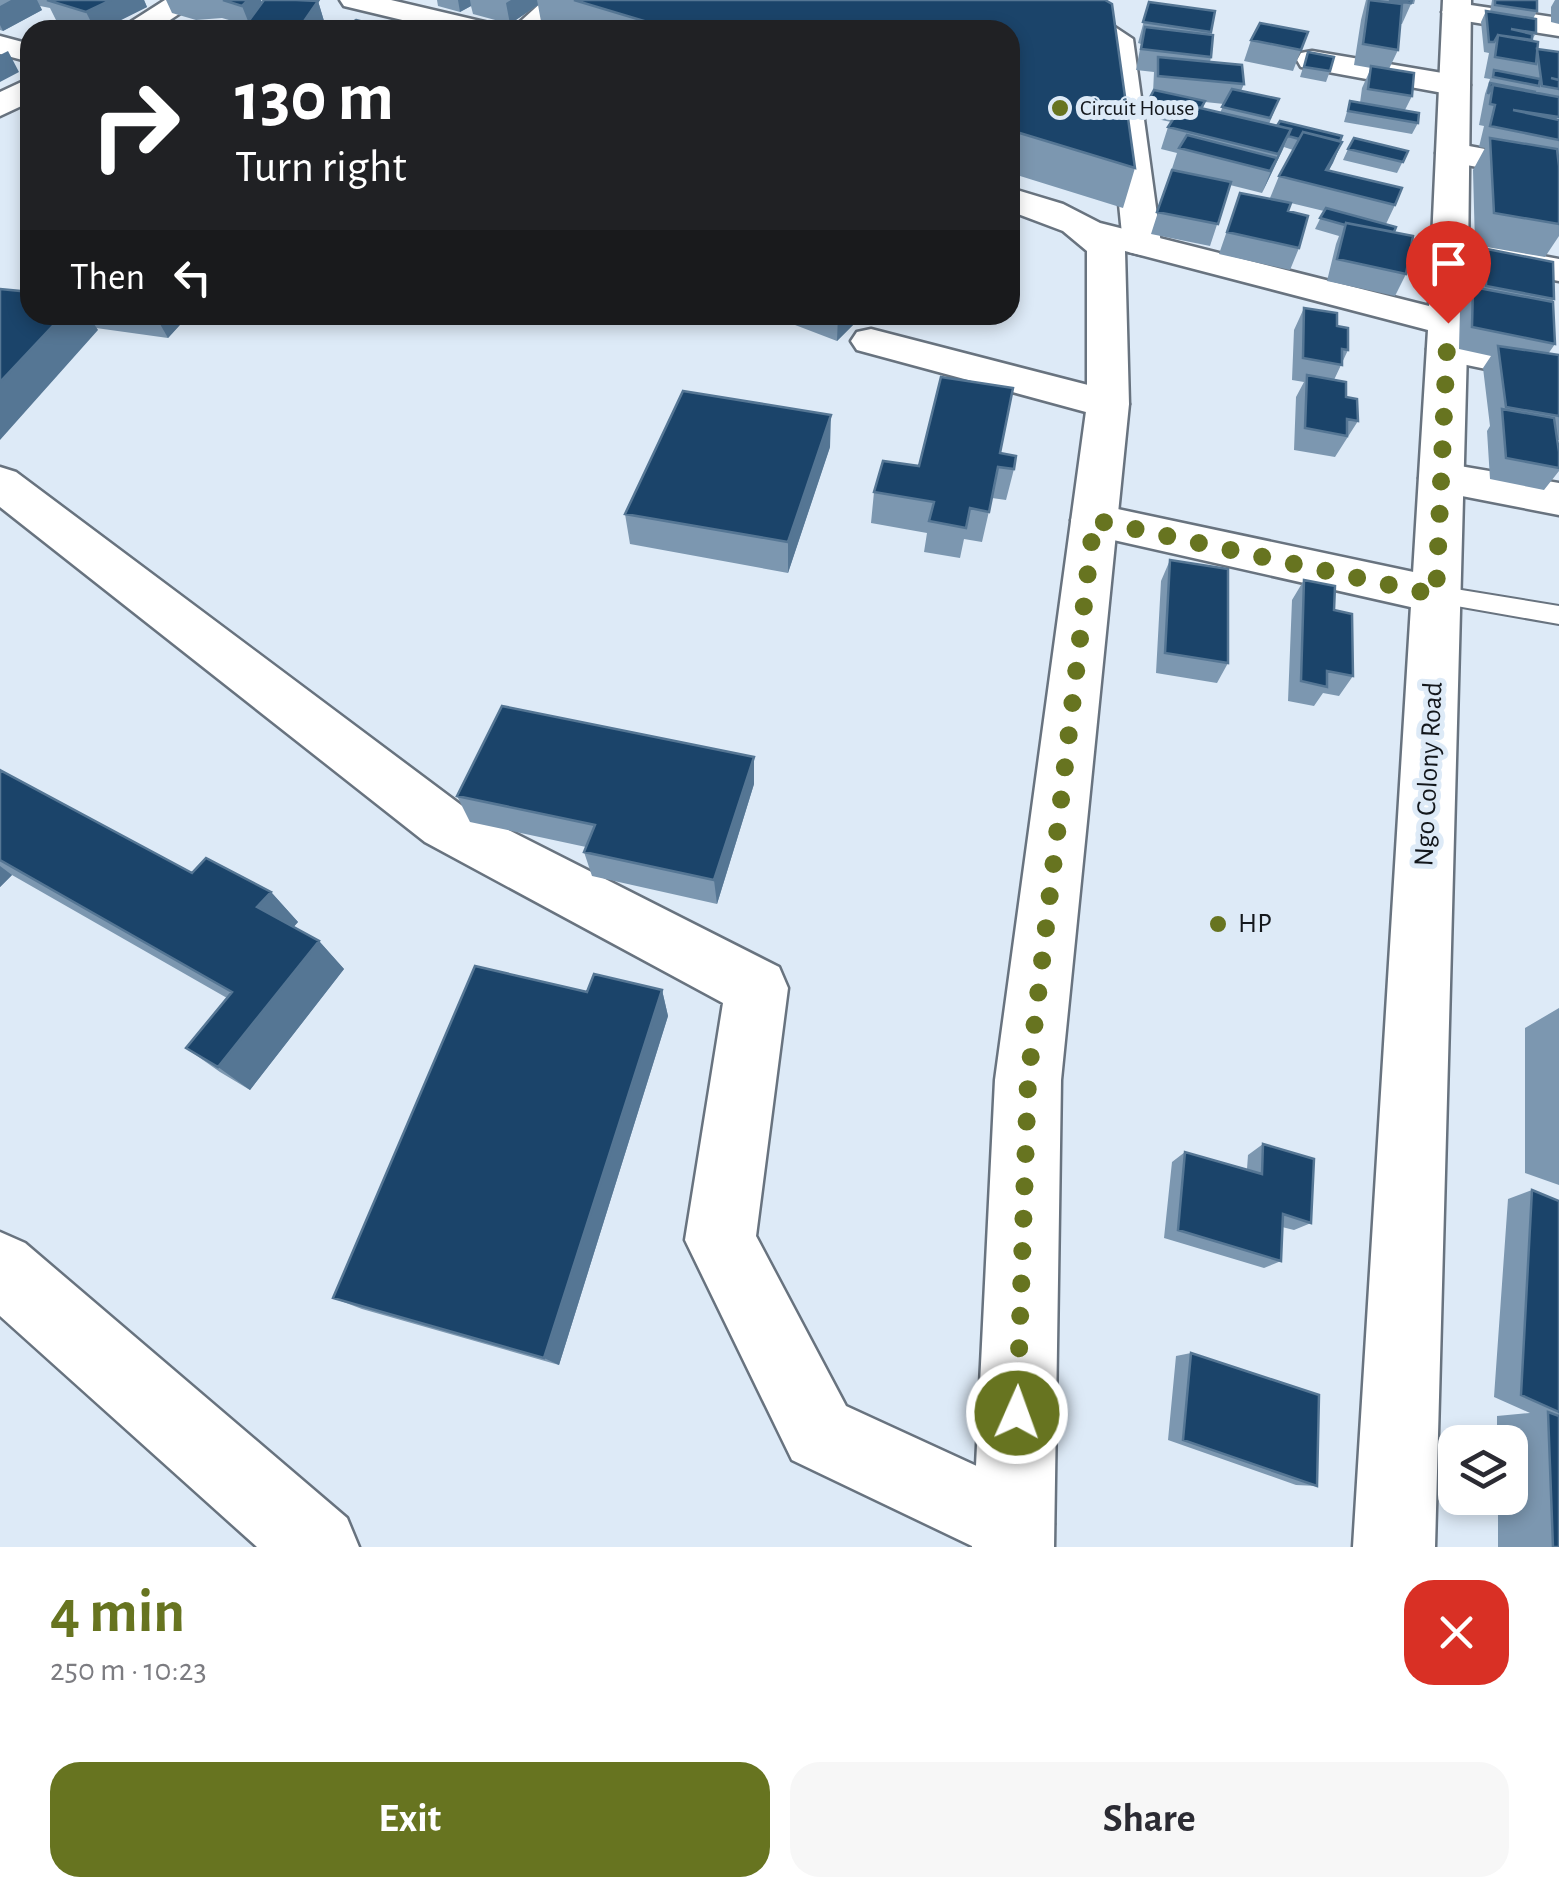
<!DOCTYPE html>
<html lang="en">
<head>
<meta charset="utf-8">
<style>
  :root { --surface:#fff; --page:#f7f7f7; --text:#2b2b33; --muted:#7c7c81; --accent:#677420 }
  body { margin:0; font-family:"Alegreya Sans",sans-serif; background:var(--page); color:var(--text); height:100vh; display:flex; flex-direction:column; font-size:38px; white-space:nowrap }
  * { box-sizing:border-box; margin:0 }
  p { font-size:32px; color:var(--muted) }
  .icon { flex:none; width:55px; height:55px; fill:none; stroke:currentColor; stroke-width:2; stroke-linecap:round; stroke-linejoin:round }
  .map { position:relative; height:1547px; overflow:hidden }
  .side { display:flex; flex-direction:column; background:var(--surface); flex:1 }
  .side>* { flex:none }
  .banner { position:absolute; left:20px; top:20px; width:1000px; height:305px; border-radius:30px; box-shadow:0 5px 15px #0003; background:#202124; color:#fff; overflow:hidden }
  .fabs { position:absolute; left:1438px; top:1425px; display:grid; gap:20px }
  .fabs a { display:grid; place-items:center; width:90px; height:90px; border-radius:20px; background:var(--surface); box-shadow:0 5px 15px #0003; font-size:50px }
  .pin { position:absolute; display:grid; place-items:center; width:85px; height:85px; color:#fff; margin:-102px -42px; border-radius:50% 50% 50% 0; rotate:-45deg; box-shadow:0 0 10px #0007 }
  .pin .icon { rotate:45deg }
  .me { position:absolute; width:110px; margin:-55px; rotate:2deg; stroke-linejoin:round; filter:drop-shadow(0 0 8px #0008) }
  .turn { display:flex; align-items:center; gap:35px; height:210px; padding:0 50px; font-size:45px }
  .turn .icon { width:130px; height:130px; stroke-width:2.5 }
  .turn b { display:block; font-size:70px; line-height:85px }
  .then { display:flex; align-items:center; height:95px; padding:0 50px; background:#0003; gap:20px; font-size:38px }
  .round { display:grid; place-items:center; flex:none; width:105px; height:105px; border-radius:30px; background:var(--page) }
  .head { display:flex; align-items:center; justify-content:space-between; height:170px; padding:0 50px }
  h1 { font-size:60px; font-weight:700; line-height:75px; color:var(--accent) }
  .primary-button { display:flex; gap:20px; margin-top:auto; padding:20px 50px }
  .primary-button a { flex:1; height:115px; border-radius:30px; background:var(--accent); color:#fff; font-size:40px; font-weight:700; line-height:115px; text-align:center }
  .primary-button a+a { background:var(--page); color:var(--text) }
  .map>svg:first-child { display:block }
</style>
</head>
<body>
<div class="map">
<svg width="1559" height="1547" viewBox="0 0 1559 1547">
  <rect width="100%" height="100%" fill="#ddeaf7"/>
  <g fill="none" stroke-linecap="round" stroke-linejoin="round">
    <defs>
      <path id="lane" d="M1437,586L1559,606V624L1428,601L1425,595L1428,589Z"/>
      <path id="street" d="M165,0H200L155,30H118Z
        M544,0H576L544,30H511Z
        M1039,0H1074L1133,39L1161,244L1155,252L1142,255L1129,252L1123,244L1103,43Z
        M1457,3L1559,18V36L1447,18L1442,12L1447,6Z
        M0,36L30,44V62L0,54Z
        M1312,51L1454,75L1465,78L1470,85L1465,92L1454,95L1301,67L1297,60L1301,53Z
        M30,78V102L0,116V92Z
        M1453,143L1559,163V183L1441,160L1436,153L1441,146Z
        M1450,239L1559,259V281L1437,258L1431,250L1437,242Z
        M871,329L1123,394L1129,404L1123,414L1108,418L857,350L851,341L857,332Z
        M1447,336L1559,358V384L1433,358L1427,349L1433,340Z
        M1442,463L1559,483V515L1426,489L1419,478L1426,467Z
        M0,467L16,472L465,808L779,967L788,988L756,1236L846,1406L1042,1496L1054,1524L1045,1547H974L792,1460L685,1240L723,1003L425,842L0,507Z
        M1094,504L1437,577L1454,582L1461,595L1454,608L1437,613L1078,532L1071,520L1078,508Z
        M0,1232L25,1243L347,1518L359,1547H257L0,1316Z"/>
      <path id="secondary" d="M340,0H391L493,24L497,30H444L344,6Z
        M1443,0H1471L1467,349L1435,1547H1353L1428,330L1125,251L1129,404L1061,1080L1054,1547H972L995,1080L1087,404V251L1063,231L1010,211V188L1063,204L1100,223L1429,306Z"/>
    </defs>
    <use href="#lane" stroke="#68737f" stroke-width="4"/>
    <use href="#street" stroke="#68737f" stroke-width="5"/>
    <use href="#secondary" stroke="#68737f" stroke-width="5"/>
    <use href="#lane" fill="#fff" fill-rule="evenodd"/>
    <use href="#street" fill="#fff" fill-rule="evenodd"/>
    <use href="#secondary" fill="#fff" fill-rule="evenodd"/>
  </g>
  <path fill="#7c97b0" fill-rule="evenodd" d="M0,0H144L147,7L101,30H87L56,20L50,8L40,6L42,10L3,31L0,30Z
    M166,0H261L262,3L318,1L324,21L318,30H242L246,25L222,18L196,20L172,13Z
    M437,0H1105L1135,168L1123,208L1010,173V30H551L542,27L538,5L510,24L473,14L471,6L460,12L438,6Z
    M1366,0H1415L1414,4H1411L1402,24H1400L1398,50L1389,69L1412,96L1405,110L1418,123L1412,134L1344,122L1350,101L1360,103L1362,88L1371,68L1354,65L1361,20Z
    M1492,0H1537V11L1533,19L1536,33L1532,40L1538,49L1559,52V112L1557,119L1559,120V236L1545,257L1475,245L1473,170L1485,148L1479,147L1484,126L1479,125L1485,94L1490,79L1484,78L1489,53L1484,52L1481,22L1486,11L1490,12Z
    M1555,0H1559V24L1551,22V7Z
    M1149,2L1215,11L1210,35L1211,57L1210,62L1244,84L1241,91L1279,99L1269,124L1342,142L1329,170L1395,205L1386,224L1394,232L1406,274L1395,296L1327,281L1336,244L1339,236L1315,229L1324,211L1270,198L1279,176L1293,150L1284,147L1262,193L1230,185L1210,246L1151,234L1177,153L1161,149L1168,127L1171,122L1143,116L1146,105L1153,93L1154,72L1136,70L1141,44L1138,43ZM1205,102L1224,104L1220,113L1203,109Z
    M1308,32L1293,71L1244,61L1251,40Z
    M1308,52L1330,71L1326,82L1300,77Z
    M1348,149L1408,151L1397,173L1343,160Z
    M1240,193L1288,211L1299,248L1290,270L1219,254Z
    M1487,249L1554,299L1552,302L1555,344L1548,354L1559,355V440H1557L1559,471L1544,490L1490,479L1487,431L1490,426L1483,368L1491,356L1459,349L1460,309L1473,287L1474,271Z
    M1304,308L1337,326L1348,350L1334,380L1346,397L1358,421L1335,457L1294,450L1296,397L1304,382L1292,380L1294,330Z
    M30,315H189L168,338L96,328L98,330Z
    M769,315H863L837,341Z
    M866,315H895L888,323Z
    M830,447L788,573L630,544L625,514Z
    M1000,453L1014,469L1006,500L992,498L982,542L964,539L960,558L924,552L927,533L871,523L874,492L919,466Z
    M1170,560L1228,663L1217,683L1156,673L1161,581Z
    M1304,580L1353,676L1339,696L1323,693L1314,706L1288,701L1292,600Z
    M0,770L192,873L271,892L298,922L293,927L319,941L344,969L250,1090L220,1072L186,1048L227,998L12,875L0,887Z
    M754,784L717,904L592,876L584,852L586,847L470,822L457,796Z
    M662,990L668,1016L559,1365L362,1309L333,1298L587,992Z
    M1559,1008V1185L1525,1173V1028Z
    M1263,1144L1311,1223L1294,1230L1282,1227L1281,1261L1264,1268L1164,1238L1172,1162L1185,1152L1247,1169L1248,1155Z
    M1532,1190L1559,1201V1547H1498V1498H1510V1442H1497V1416L1530,1413L1494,1397L1508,1199Z
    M1191,1353L1317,1486L1296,1485L1168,1440L1176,1356Z"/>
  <path fill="#557694" d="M11,0H37L42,10L3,31L0,25V6Z
    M111,0H144L147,7L101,30H95L86,12Z
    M248,0H261L265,10L250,26L242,6Z
    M458,0H470L471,6L460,12Z
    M511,0H537L538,5L510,24L506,3Z
    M318,1L324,21L318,30H298Z
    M8,51L19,72L0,82V55Z
    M1291,129L1282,151L1262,193L1278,154Z
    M1342,142L1333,163L1320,186L1326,170Z
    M63,315H88L98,330L0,440V382Z
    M158,315H189L168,338L156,317Z
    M838,315H863L837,341Z
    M831,415L830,447L788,573V542Z
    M754,757V784L717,904L714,880Z
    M0,866L12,875L0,887Z
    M271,892L298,922L285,937L257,907Z
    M319,941L344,969L250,1090L218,1067Z
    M662,990L668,1016L559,1365L544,1358Z"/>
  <path fill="#1b446a" stroke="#557694" stroke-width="2.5" d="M47,0H111L86,12Z
    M223,0H248L242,6Z
    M264,0H296L318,1L298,30H242Z
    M574,0H1105L1112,4L1135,168L1010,130V30H674Z
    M1369,0L1402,4L1398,50L1363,44Z
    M1389,0H1412L1411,3Z
    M1495,0H1537V11L1495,5Z
    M1149,2L1215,11L1211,32L1143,22Z
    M1486,11L1536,19V33L1511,29L1532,34V40L1498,35L1494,42H1489Z
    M356,20L394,30H340Z
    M1260,23L1308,32L1301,50L1251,40Z
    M1145,27L1213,35L1211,57L1141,49Z
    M1498,35L1538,42L1536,64L1495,57Z
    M1537,49L1559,52V80L1551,78L1559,80V89L1542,86Z
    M1308,52L1334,57L1330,71L1304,67Z
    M1158,57L1242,65L1244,84L1158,76Z
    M1371,66L1414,73L1412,96L1368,89Z
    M1494,70L1540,79L1539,86L1493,77Z
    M1490,83L1536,92H1535L1493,85L1488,94Z
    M1493,85L1559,97V117L1513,110L1559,120V140L1490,126L1495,105L1490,104Z
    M1232,89L1279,99L1270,118L1222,107Z
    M1154,90L1205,101L1201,108L1183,104L1178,112L1146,105Z
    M1350,101L1419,113L1418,123L1348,111Z
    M1183,104L1291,129L1278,154L1168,127Z
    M1280,121L1342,136L1340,141L1303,132L1299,139L1288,136L1291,129L1277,126Z
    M1303,132L1342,142L1326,170L1402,188L1395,205L1279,176Z
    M1187,135L1277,158L1270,171L1179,148Z
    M1354,138L1408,151L1403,162L1348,149Z
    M1490,138L1557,149L1559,166V224L1494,213Z
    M1172,170L1231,182L1218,224L1157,212Z
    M1240,193L1291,203L1288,211L1308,216L1299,248L1227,232Z
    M1326,208L1396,227L1394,232L1346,223L1345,225L1320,218Z
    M1346,223L1413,236L1406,274L1337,259Z
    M1487,249L1553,262L1554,299L1486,286Z
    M1473,287L1553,302L1555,344L1472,327Z
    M0,289L30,292V315H63L0,382Z
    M1304,308L1337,313V326L1348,328V350L1342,349V365L1303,358Z
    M1498,346L1559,355V416L1506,407Z
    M1307,375L1346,382V397L1357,399L1358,421L1347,419V436L1305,428Z
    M941,377L1013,388L1000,453L1016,456L1014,469L998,467L989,512L970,508L966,528L929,521L934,502L874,492L883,461L919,466Z
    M683,391L831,415L788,542L625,514Z
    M1502,409L1554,418L1559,452V468L1506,458Z
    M1170,560L1228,569V663L1165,653Z
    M1304,580L1335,586L1334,610L1352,614L1353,676L1327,671V687L1301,681Z
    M502,706L754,757L714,880L584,852L595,825L457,796Z
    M0,770L192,873L206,858L271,892L257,907L319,941L218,1067L186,1048L232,992L0,860Z
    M475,966L587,992L594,974L662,990L544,1358L333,1298Z
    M1263,1144L1314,1159L1311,1223L1283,1214L1281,1261L1178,1230L1185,1152L1262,1174Z
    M1532,1190L1559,1201V1412L1521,1395Z
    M1191,1353L1319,1395L1317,1486L1183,1440Z
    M1548,1412L1559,1416V1547H1553Z"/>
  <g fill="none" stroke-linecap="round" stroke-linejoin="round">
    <path stroke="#677420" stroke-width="18" stroke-dasharray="0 32.4" d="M1017,1413L1028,1080L1094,520L1436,595L1448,323"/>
  </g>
  <g fill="#677420" stroke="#ddeaf7" stroke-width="4">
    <circle cx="1060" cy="108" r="10"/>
    <circle cx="1218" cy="924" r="10"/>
  </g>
  <g text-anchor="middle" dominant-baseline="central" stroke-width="10" stroke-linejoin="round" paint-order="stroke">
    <g font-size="22" fill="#13171c" stroke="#ddeaf7" text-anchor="start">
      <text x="1080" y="108">Circuit House</text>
    </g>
    <g font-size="28" fill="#13171c" stroke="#ddeaf7">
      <text transform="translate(1429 774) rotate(-87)">Ngo Colony Road</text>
    </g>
    <g font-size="28" fill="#13171c" stroke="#ddeaf7" text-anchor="start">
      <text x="1238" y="924">HP</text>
    </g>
  </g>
</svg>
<div class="fabs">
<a><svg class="icon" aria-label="layers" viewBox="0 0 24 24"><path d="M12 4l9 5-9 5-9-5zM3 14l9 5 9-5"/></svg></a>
</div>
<div class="pin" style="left:1448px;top:323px;background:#d93025"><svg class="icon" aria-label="arrive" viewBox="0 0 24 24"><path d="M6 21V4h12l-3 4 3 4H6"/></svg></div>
<svg class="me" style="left:1017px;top:1413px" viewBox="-20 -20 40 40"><circle r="17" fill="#677420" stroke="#fff" stroke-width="3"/><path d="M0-11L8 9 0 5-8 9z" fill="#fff"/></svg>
<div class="banner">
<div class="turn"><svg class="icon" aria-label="right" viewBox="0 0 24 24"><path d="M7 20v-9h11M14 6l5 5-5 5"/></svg><div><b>130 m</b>Turn right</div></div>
<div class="then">Then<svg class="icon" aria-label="left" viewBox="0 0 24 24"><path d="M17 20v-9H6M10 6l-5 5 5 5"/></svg></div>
</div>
</div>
<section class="side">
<div class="head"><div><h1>4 min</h1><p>250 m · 10:23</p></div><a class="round" style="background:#d93025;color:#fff"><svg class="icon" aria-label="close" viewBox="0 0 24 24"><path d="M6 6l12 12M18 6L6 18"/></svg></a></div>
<div class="primary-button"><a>Exit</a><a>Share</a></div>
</section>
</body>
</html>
